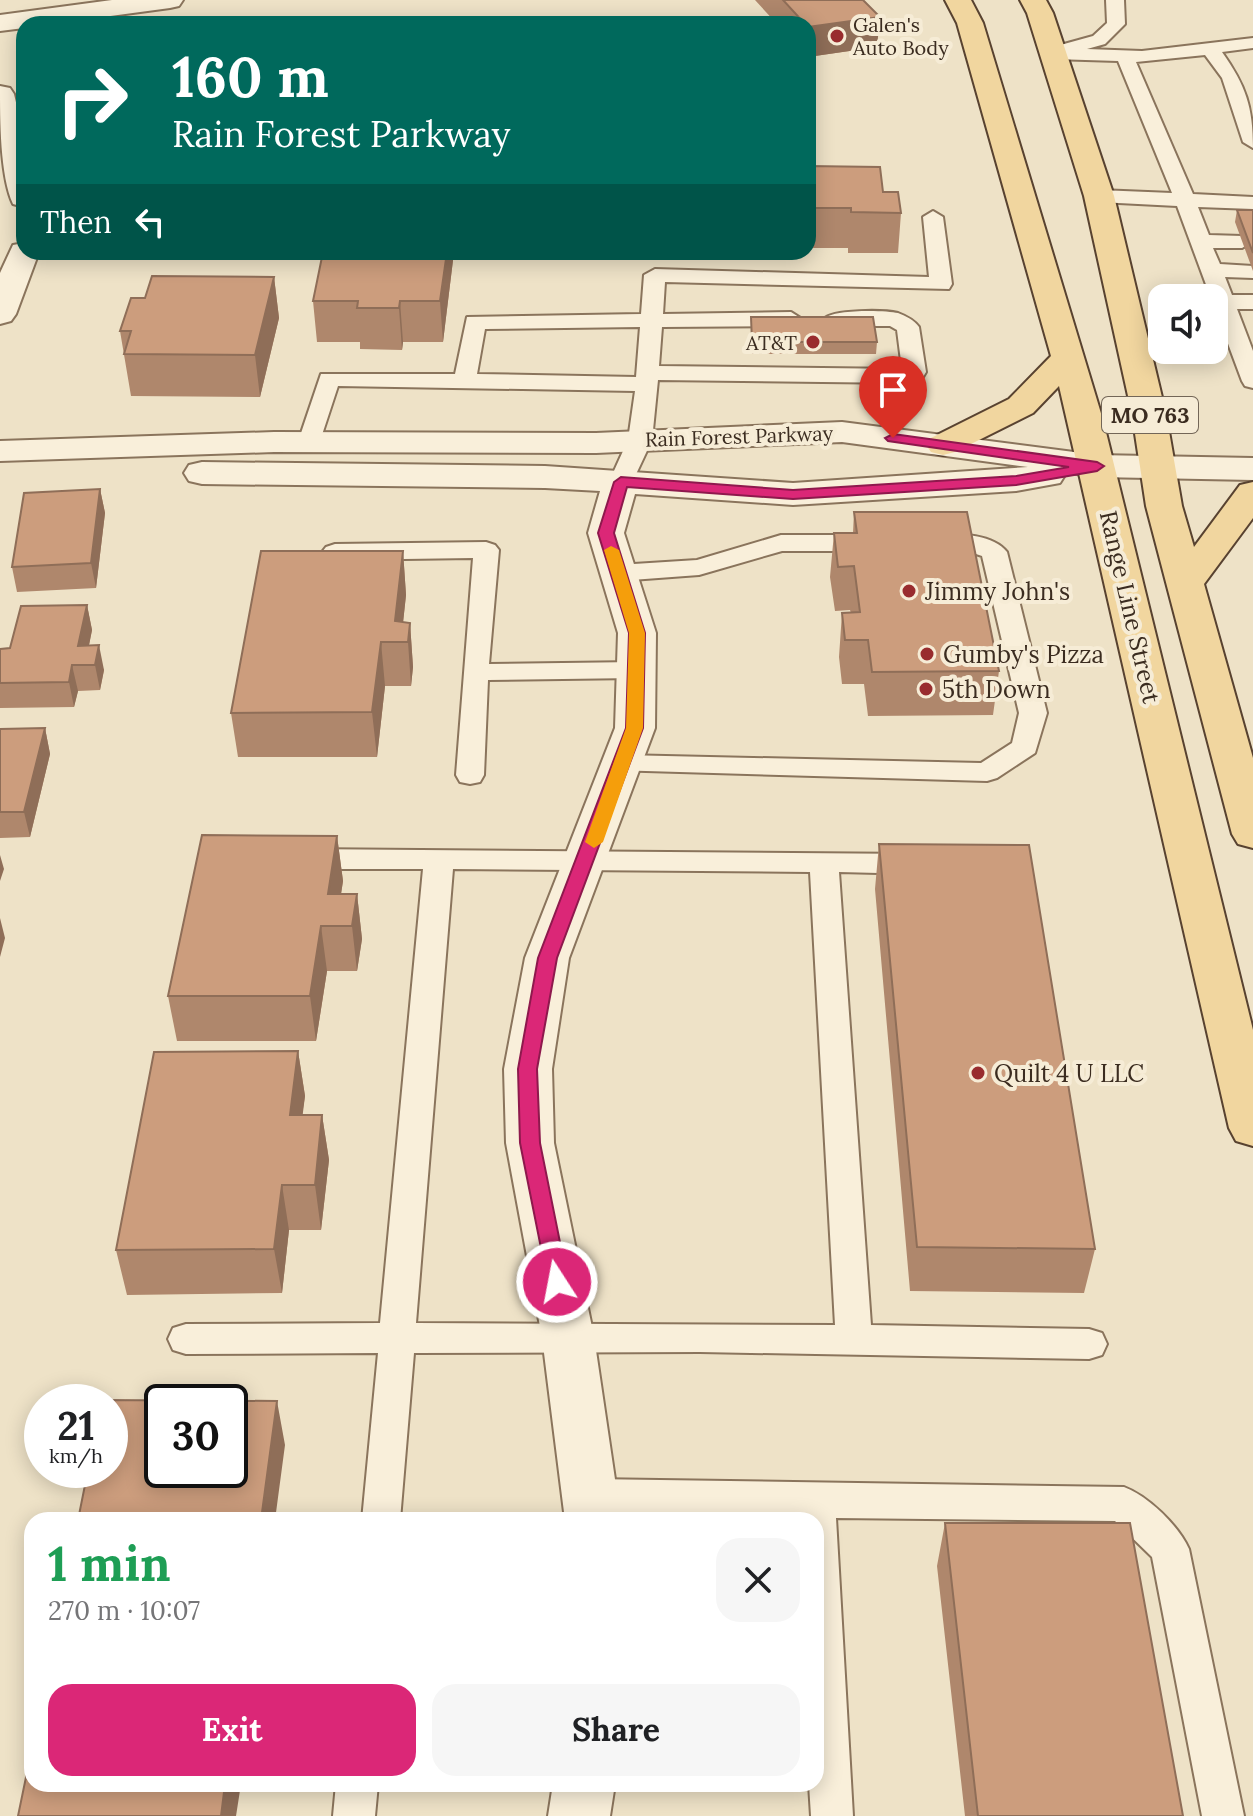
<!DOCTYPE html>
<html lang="en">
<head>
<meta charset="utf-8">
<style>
  :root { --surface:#fff; --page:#f6f6f6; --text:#202124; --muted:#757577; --accent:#db2777 }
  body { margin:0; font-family:Lora,serif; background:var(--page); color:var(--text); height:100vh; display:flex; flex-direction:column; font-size:30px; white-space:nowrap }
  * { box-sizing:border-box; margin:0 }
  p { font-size:26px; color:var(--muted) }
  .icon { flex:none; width:44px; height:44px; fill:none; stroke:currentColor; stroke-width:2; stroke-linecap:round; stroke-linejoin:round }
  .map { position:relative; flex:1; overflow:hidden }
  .drawer { position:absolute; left:24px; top:1512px; width:800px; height:280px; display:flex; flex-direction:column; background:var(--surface); border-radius:24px; box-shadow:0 4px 20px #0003 }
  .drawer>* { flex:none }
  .guide { position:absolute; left:16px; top:16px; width:800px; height:244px; border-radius:24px; box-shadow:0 4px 20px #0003; background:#00695c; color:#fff; overflow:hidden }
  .buttons { position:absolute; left:1148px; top:284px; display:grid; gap:16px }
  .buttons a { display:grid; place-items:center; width:80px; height:80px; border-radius:16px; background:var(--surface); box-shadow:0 4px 20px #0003; font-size:40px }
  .speed { position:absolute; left:24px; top:1384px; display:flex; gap:16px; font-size:40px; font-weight:700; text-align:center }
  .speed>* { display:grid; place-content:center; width:104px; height:104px; border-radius:50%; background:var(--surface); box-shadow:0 4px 20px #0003; line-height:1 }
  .speed small { font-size:20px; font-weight:400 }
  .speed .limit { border:4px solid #111; border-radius:12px; background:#fff; color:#111 }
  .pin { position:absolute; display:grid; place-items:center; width:68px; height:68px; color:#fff; margin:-82px -34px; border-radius:50% 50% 50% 0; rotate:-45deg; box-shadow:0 0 8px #0007 }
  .pin .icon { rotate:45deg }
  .me { position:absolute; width:88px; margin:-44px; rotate:349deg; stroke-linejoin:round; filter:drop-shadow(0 0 6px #0008) }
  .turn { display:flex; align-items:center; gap:28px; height:168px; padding:0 24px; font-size:36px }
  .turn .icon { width:104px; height:104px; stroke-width:2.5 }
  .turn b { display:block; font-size:56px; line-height:68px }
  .then { display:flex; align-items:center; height:76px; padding:0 24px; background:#0003; gap:16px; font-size:30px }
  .round { display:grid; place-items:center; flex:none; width:84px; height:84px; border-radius:24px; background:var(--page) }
  .summary { display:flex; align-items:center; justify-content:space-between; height:136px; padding:0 24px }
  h1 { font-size:48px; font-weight:700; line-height:60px; color:#1e9e55 }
  .action { display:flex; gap:16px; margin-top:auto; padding:16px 24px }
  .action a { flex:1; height:92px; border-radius:24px; background:var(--accent); color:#fff; font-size:32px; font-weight:700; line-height:92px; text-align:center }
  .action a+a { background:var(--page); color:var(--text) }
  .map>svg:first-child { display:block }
</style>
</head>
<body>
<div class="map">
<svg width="1253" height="1816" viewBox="0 0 1253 1816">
  <rect width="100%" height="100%" fill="#eee2c7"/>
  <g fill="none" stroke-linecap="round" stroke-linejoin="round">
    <defs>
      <path id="lane" d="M1106,0H1124L1125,24L1105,44L1087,49L1142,51L1253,38V48L1222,52C1246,86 1253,107 1253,148L1243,142L1222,78L1205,55L1136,62L1193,194L1253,197V209L1198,207L1209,235L1242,236L1252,242L1242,248H1213L1220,264L1253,266V278L1225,277L1232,295H1253V309H1237L1253,351V388L1245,386L1242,381L1214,306V298H1211L1177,206L1099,202L1089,196L1099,190L1172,193L1118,61L1053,59L1044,53L1046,49L1093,36L1107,23Z
        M933,211L943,217L952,284L949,289L665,282L663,314L791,312L802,319L791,326L662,327L659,366L902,369L897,330L890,326H835L824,319C832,309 885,310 898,313C906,316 914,320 919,327L926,372L923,377L904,383L658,380L652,440L630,487H612L609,482L628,440L635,391L338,386L318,447H302L298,442L321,374H455L467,317L641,314L644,275L655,269L929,277L923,217ZM640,327L636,377L477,374L485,329Z
        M936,534C957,534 992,533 1007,552L1047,713L1035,753L997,778L987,781L612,770L608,764L612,758L622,755L981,763L1012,743L1019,713L982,556L964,550L927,547L923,542L927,537Z
        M781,535H872L881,538L885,543L881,548L872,551H782L699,575L618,581L609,578L605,573L609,568L618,565L697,560Z
        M486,542L495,545L499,550L489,664L636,662L645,664L649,670L645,676L636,678L488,680L484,775L480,782L470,784L460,782L456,775L473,558L335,560L326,557L322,552L326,547L335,544Z
        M301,849L918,854L928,857L933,864L928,871L918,874L839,872L871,1325L1089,1329L1102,1333L1107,1344L1102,1355L1089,1359L700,1352L414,1353L400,1520H362L378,1353L186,1354L173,1350L168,1339L173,1328L186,1324L380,1323L423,869H301L291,866L286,859L291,852ZM453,869L810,872L835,1325L416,1323Z
        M591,1479L1124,1487C1148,1496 1178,1525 1189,1549L1244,1816H1202L1152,1557L1115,1521L836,1518L853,1816H811L809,1784H816V1520L591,1513L578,1508L572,1496L578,1484Z
        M336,1784H378L375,1816H333Z"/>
      <path id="street" d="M112,0H183L179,6L170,8L51,24H24V28L0,31V15Z
        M0,86L10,88L14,94L24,136V207L13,204C0,176 0,119 0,86Z
        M24,243V252H39L16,314L11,321L0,324V273L13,245Z
        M842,422L1097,455L1253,458V480L1097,477L1063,472L1065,475L1060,483L1016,491L793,505L635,494L624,533L656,633L655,728L569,958L552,1069L554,1143L594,1337L621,1520H565L542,1337L506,1143L504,1069L525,958L615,728L618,633L588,533L600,491L545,488L202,484L189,481L184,473L189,465L202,462L545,466L793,483L1028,467L842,442L596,453L274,452L0,461V441L274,432L596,433Z
        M553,1784H615L610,1816H548Z"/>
      <path id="primary" d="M945,0H971L983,23L1103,420L1253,1030V1146L1236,1141L1229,1128L1059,386L1033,413L955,452L943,455L931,452L926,445L931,438L1009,399L1051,356L957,23Z
        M1020,0H1046L1053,13L1114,196L1166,414L1182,506L1194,547L1240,485L1253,482V518L1204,584L1253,758V848L1238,844L1232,834L1146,506L1132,414L1084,196L1027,13Z"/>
    </defs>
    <use href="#lane" stroke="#8a745c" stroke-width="4"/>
    <use href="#street" stroke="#8a745c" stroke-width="4"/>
    <use href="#primary" stroke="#584230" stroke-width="4"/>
    <use href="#lane" fill="#f9efda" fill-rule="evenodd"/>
    <use href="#street" fill="#f9efda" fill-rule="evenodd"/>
    <use href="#primary" fill="#f1d69f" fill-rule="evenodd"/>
  </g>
  <path fill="#af876c" d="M755,0H863L877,47L808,57V24H777Z
    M808,166L883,192L901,213L898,253H848V248H808Z
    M1237,210H1253V271L1235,222Z
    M323,252H454L443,342H403L402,350L360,349V342H317L313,301Z
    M274,277L279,318L260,397L131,396L120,331L145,298Z
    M751,317L877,342L876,354H752Z
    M100,489L105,513L96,588L17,592L12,567Z
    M854,512L999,671L993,715L868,716L864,684H842L839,657L842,613H851L850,610L835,611L830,577L834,533H853Z
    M403,551L406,595L403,622L410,623L413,667L411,686H385L377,757H238L231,713Z
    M87,605L92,630L89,645L104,670L100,690L78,691L74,707L0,708V649L10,648Z
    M45,728L50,754L30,837L0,838V729Z
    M337,836L343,881L341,894H357L362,939L357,971H327L316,1041H177L168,996Z
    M879,844L1095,1249L1084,1293L910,1291L875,889Z
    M298,1051L305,1096L302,1115H322L329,1160L321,1230H289L282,1293L127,1295L116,1250Z
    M945,1523L1183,1816H965L937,1566Z"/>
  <path fill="#8f6e58" d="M880,17L877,47L808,57V27Z
    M447,252H454L443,342L440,301Z
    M274,277L279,318L260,397L255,355Z
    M400,301L403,342L402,350L399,308Z
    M100,489L105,513L96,588L91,563Z
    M403,551L406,595L401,642L395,621Z
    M87,605L92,630L85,665L78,646Z
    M410,623L413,667L411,686L408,642Z
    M381,642L385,686L377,757L372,712Z
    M99,645L104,670L100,690L95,665Z
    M72,665L78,691L74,707L69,682Z
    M45,728L50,754L30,837L24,812Z
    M337,836L343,881L336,926L328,894Z
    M0,855L4,869L0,881Z
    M357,894L362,939L357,971L352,926Z
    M0,918L5,938L0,957Z
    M321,926L327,971L316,1041L310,996Z
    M298,1051L305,1096L297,1160L290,1115Z
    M322,1115L329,1160L321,1230L315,1185Z
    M282,1185L289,1230L282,1293L274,1249Z
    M277,1401L285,1445L275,1520H261Z
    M225,1784H241L236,1816H221Z"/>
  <path fill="#cc9d7d" stroke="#8f6e58" stroke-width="2" fill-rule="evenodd" d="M783,0H863L880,17L808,27V24H805Z
    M808,166L880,167L883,192H898L901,213L851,212V208H808Z
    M1237,210H1253V253Z
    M323,252H447L440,301H400L399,308H357L358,301H313Z
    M152,276L274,277L255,355L124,354L131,331H120L131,298H145Z
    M751,317H873L877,342H752Z
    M100,489L91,563L12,567L24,493Z
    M854,512H967L999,671L872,672L868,640H845L842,613L860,612L854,566L838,567L834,533H857Z
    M261,551H403L395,621L410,623L408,642H381L372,712L231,713Z
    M87,605L78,646L99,645L95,665H72L69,682L0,683V649L10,648L21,606Z
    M45,728L24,812H0V729Z
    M202,835L337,836L328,894H357L352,926H321L310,996H168Z
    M879,844L1029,845L1095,1249L917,1247Z
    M298,1051L290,1115H322L315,1185H282L274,1249L116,1250L154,1052Z
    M102,1400L277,1401L261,1520H78L88,1470H110V1402H102ZM162,1402H230V1470H162Z
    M945,1523H1130L1183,1816H978Z
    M32,1748V1784H225L221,1816H18Z"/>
  <path fill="#db2777" stroke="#8e194d" stroke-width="2" d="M893,434L1097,462L1104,466L1097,471L1016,485L793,499L627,487L614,533L645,633L643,728L557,958L537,1069L540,1143L568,1282L565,1288L557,1290L549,1288L520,1143L518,1069L538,958L626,728L629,633L598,533L614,482L621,477L793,490L1016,476L1069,467L888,441L885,438Z"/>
  <path fill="#f59e0b" d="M611,546L619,550L645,633L643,728L603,842L594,848L585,842L626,728L629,633L604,550Z"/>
  <g fill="#992c2e" stroke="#f6ecd6" stroke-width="3">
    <circle cx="837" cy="36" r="8"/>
    <circle cx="813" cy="342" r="8"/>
    <circle cx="909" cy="591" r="8"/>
    <circle cx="927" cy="654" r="8"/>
    <circle cx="926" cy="689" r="8"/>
    <circle cx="978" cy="1073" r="8"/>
  </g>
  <g text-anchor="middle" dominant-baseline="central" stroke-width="8" stroke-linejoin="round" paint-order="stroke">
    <g font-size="20" fill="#3b2c20" stroke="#f6ecd6" text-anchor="start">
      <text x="853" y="24">Galen's<tspan x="853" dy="23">Auto Body</tspan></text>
      <text x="797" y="342" text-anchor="end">AT&amp;T</text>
    </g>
    <g font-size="20" fill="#3b2c20" stroke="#f6ecd6">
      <text transform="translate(739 436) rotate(-2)">Rain Forest Parkway</text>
    </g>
    <rect fill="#f6ecd6" stroke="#736657" stroke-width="2" x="1102" y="397" width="96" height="36" rx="6"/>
    <g font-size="22" font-weight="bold" fill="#3b2c20">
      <text x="1150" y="415">MO 763</text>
    </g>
    <g font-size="24" fill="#3b2c20" stroke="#f6ecd6" text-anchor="start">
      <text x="925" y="591">Jimmy John's</text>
      <text x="943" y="654">Gumby's Pizza</text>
      <text x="942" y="689">5th Down</text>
      <text x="994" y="1073">Quilt 4 U LLC</text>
    </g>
    <g font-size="24" fill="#3b2c20" stroke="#f6ecd6">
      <text transform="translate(1130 607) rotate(77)">Range Line Street</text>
    </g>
  </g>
</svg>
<div class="buttons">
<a><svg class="icon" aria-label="sound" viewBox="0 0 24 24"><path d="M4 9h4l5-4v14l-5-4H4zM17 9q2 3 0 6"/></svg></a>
</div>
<div class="speed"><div>21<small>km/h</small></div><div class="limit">30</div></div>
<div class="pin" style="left:893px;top:438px;background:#d93025"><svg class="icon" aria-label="arrive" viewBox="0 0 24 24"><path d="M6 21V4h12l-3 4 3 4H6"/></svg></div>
<svg class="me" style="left:557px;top:1282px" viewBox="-20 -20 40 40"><circle r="17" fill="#db2777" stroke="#fff" stroke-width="3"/><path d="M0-11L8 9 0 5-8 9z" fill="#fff"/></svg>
<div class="guide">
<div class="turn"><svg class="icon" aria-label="right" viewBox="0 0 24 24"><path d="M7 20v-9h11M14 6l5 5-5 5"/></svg><div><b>160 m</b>Rain Forest Parkway</div></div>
<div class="then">Then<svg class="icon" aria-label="left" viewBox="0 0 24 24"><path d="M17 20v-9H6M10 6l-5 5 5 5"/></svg></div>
</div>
<section class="drawer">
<div class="summary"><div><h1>1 min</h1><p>270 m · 10:07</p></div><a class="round"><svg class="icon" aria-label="close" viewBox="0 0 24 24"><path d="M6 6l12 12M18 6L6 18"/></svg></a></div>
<div class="action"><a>Exit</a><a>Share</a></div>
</section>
</div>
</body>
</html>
